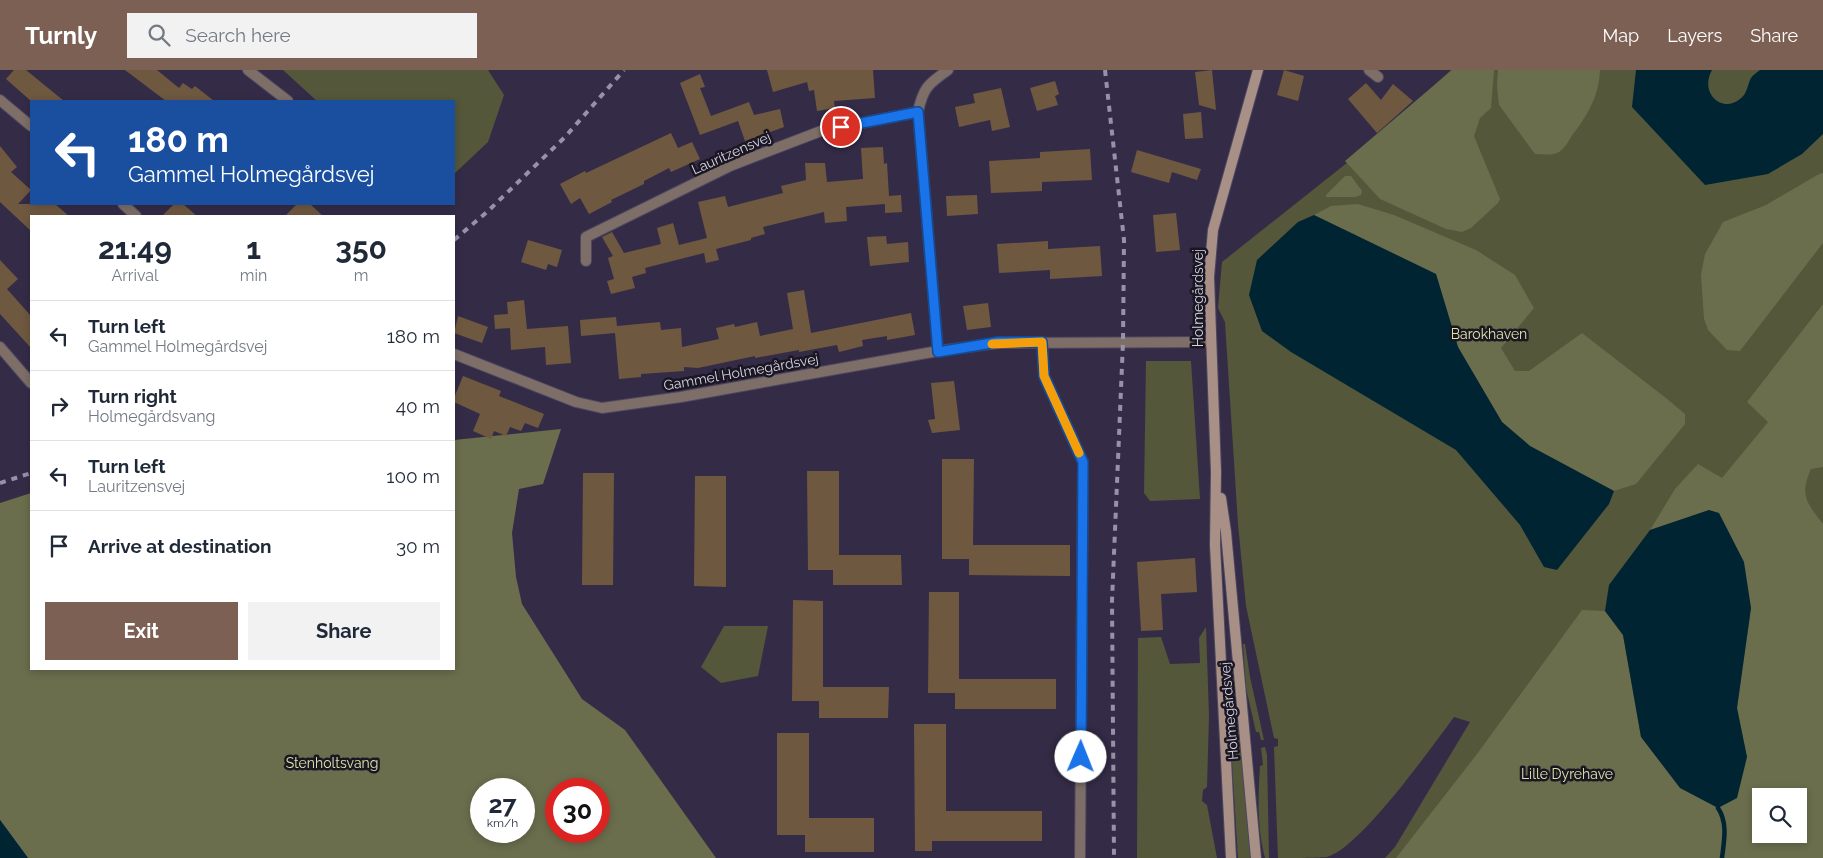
<!DOCTYPE html>
<html lang="en">
<head>
<meta charset="utf-8">
<style>
  :root { --surface:#fff; --page:#f2f2f3; --text:#1f2937; --muted:#747a83; --line:#e0e1e3; --accent:#7d6054 }
  body { margin:0; font-family:Raleway,sans-serif; background:var(--page); color:var(--text); height:100vh; display:flex; flex-direction:column; font-size:19px; white-space:nowrap }
  * { box-sizing:border-box; margin:0 }
  p { font-size:16px; color:var(--muted) }
  .icon { flex:none; width:28px; height:28px; fill:none; stroke:currentColor; stroke-width:2; stroke-linecap:round; stroke-linejoin:round }
  .map { position:relative; flex:1; overflow:hidden }
  .side { position:absolute; left:30px; top:145px; width:425px; height:455px; display:flex; flex-direction:column; background:var(--surface); border-radius:0px; box-shadow:0 2px 8px #0003 }
  .side>* { flex:none }
  .banner { position:absolute; left:30px; top:30px; width:425px; height:105px; border-radius:0px; box-shadow:0 2px 8px #0003; background:#1a4fa0; color:#fff; overflow:hidden }
  .controls { position:absolute; left:1752px; top:718px; display:grid; gap:10px }
  .controls a { display:grid; place-items:center; width:55px; height:55px; border-radius:0px; background:var(--surface); box-shadow:0 2px 8px #0003; font-size:25px }
  .speed { position:absolute; left:470px; top:708px; display:flex; gap:10px; font-size:25px; font-weight:700; text-align:center }
  .speed>* { display:grid; place-content:center; width:65px; height:65px; border-radius:50%; background:var(--surface); box-shadow:0 2px 8px #0003; line-height:1 }
  .speed small { font-size:12px; font-weight:400 }
  .speed .limit { border:8px solid #d22; background:#fff; color:#111 }
  .pin { position:absolute; display:grid; place-items:center; width:42px; height:42px; color:#fff; margin:-21px; border:2px solid #fff; border-radius:50%; box-shadow:0 1px 5px #0007 }
  .me { position:absolute; width:55px; margin:-28px; rotate:1deg; stroke-linejoin:round; filter:drop-shadow(0 0 4px #0008) }
  .turn { display:flex; align-items:center; gap:18px; height:105px; padding:0 15px; font-size:22px }
  .turn .icon { width:65px; height:65px; stroke-width:2.5 }
  .turn b { display:block; font-size:35px; line-height:42px }
  .eta { display:flex; justify-content:space-evenly; align-items:center; height:85px; text-align:center }
  .eta b { font-size:30px; font-weight:700; line-height:35px }
  .cta { display:flex; gap:10px; margin-top:auto; padding:10px 15px }
  .cta a { flex:1; height:58px; border-radius:0px; background:var(--accent); color:#fff; font-size:20px; font-weight:700; line-height:58px; text-align:center }
  .cta a+a { background:var(--page); color:var(--text) }
  ul { padding:0; list-style:none }
  li { display:flex; align-items:center; gap:15px; height:70px; padding:0 15px; border-top:1px solid var(--line) }
  li div { flex:1 }
  li b { display:block; font-size:19px }
  li em { font-style:normal }
  header { display:flex; align-items:center; gap:30px; box-sizing:border-box; height:70px; padding:0 25px; background:var(--accent); color:#fff }
  header strong { font-size:24px }
  nav { display:flex; gap:28px; margin-inline-start:auto; font-size:18px }
  .search { width:350px; height:45px; background:var(--page); display:flex; align-items:center; gap:12px; box-sizing:border-box; padding:0 18px; border-radius:0px; color:var(--muted); font-size:19px }
  .map>svg:first-child { display:block }
</style>
</head>
<body>
<header>
<strong>Turnly</strong>
<div class="search"><svg class="icon" aria-label="search" viewBox="0 0 24 24"><circle cx="10" cy="10" r="6"/><path d="M15 15l6 6"/></svg>Search here</div>
<nav><a>Map</a><a>Layers</a><a>Share</a></nav>
</header>
<div class="map">
<svg width="1823" height="788" viewBox="0 0 1823 788">
  <rect width="100%" height="100%" fill="#342c47"/>
  <path fill="#54573a" fill-rule="evenodd" d="M283,0H488L504,25L488,72L454,104V31H317Z
    M1451,0H1823V788H1385L1395,777L1470,652L1454,647C1431,678 1360,778 1327,787C1316,788 1290,788 1278,788L1274,677L1278,676V669L1274,668L1246,536L1238,454L1225,252L1218,238L1222,192L1367,77ZM1761,726H1799V764H1761Z
    M1146,291H1191L1200,429L1150,431L1144,423Z
    M724,556H768L758,606L721,613L701,597Z
    M1206,557L1209,646L1207,717L1203,720L1202,731L1207,735L1217,788H1137L1138,568L1161,567L1170,594L1200,593L1199,568Z
    M1243,574H1245L1250,607L1264,670H1261L1259,662H1256L1246,618Z
    M1235,656L1239,657L1241,660L1252,788H1238L1230,661Z
    M1265,677L1267,685L1269,788H1265C1257,757 1258,727 1260,696L1263,695L1261,678Z"/>
  <path fill="#6a6e4d" fill-rule="evenodd" d="M1452,0H1494L1491,38L1480,48L1474,66L1500,129L1498,133L1471,158L1462,162L1446,159L1380,129L1345,91Z
    M1498,0H1600C1599,27 1587,46 1571,67C1568,72 1564,79 1559,82C1552,86 1543,84 1535,84L1499,35L1497,15Z
    M1823,103V173L1740,281L1727,280L1708,260L1704,249L1701,205L1705,184L1723,152L1766,135L1819,104Z
    M1345,106H1351L1362,121L1361,125L1355,127H1326V125Z
    M1358,134L1394,145L1476,180L1515,205L1534,238L1501,278L1515,301H1529L1582,263L1666,328L1685,344V354L1636,414L1614,421L1530,376L1502,352L1458,277L1436,204L1314,145L1331,136Z
    M1823,234V397L1811,399C1799,426 1807,433 1823,454V788H1396L1477,684L1582,540L1605,541L1623,565L1641,667L1747,687L1737,638L1751,538L1719,444L1709,440L1650,460L1675,419L1698,394L1722,408L1768,352L1747,332ZM1761,726H1799V764H1761Z
    M561,359L543,414L519,419L512,463L516,507L522,534L582,629L625,660L716,788H28L0,750V433L31,423V599H454V370ZM481,719H524V761H481ZM556,719H599V761H556Z"/>
  <path fill="#002432" d="M1636,0H1712C1699,23 1722,44 1740,29C1748,23 1747,15 1751,8C1753,5 1757,2 1760,0H1823V64L1802,84L1768,104L1705,115L1632,37Z
    M1314,145L1436,204L1458,277L1502,352L1530,376L1614,421L1609,434L1557,500L1544,497L1520,455L1456,380L1291,282L1262,261L1249,225L1257,190L1298,152Z
    M1709,440L1719,443L1744,492L1751,538L1737,638L1747,687L1737,728L1718,738L1680,718L1641,667L1623,565L1605,541L1609,515L1650,460Z
    M0,750L28,788H0Z"/>
  <g fill="none" stroke-linecap="round" stroke-linejoin="round">
    <path stroke="#002432" stroke-width="4.5" d="M1718,738C1728,753 1724,771 1722,788"/>
  </g>
  <path fill="#6f5840" d="M14,0H26L64,31H31L6,9Z
    M125,0H157L179,18L183,13L192,19L195,16L214,31H166Z
    M767,0H873L875,28L834,31L835,38L817,41L814,20L809,21L807,12L773,22Z
    M1212,0L1216,40L1199,35L1195,2Z
    M1284,0L1304,6L1298,31L1277,25Z
    M700,4L705,17L700,18L711,46L749,32L754,45L780,39L784,57L745,71L738,51L700,65L680,13Z
    M1055,11L1059,24L1055,26L1058,35L1037,41L1030,18Z
    M1366,13L1381,30L1393,14L1413,31L1377,63L1348,29Z
    M1001,18L1010,57L992,61L990,50L959,57L955,37L975,33L973,24Z
    M1201,42L1203,68L1185,69L1183,44Z
    M671,63L678,78L692,72L700,89L671,102L669,98L644,111V114L611,130L612,132L589,144L580,128L571,134L560,114L585,101L586,103Z
    M0,76L17,97L11,102L31,120L18,134H55L69,146H31V161L0,132Z
    M883,77L884,94L887,93L889,126L901,125L902,142L885,143V134L846,137L847,151L825,153L824,142L763,157L765,164L751,168V170L716,179L719,190L706,193L704,183L645,198L646,203L632,207L635,218L611,224L607,211L614,209L608,188L613,186L602,167L612,162L624,183L661,174L657,158L673,153L679,175L707,168L698,132L725,126L728,137L783,123L781,116L806,110L805,93H825L827,112L863,109L861,78Z
    M1090,79L1092,110L1042,112V121L991,123L989,91L1040,88V82Z
    M1137,80L1201,99L1197,110L1172,102L1169,113L1131,102Z
    M977,125L978,144L947,146L946,126Z
    M174,134H183L197,146H162Z
    M297,134H310L323,146H285Z
    M1176,143L1180,180L1156,182L1153,145Z
    M886,166L887,174L908,172L909,192L870,196L867,167Z
    M528,170L562,180L557,197L548,194L546,200L521,192Z
    M1048,171V179L1100,176L1102,206L1050,209V200L999,203L997,174Z
    M0,190L18,209L7,219L31,246V278L0,244Z
    M804,220L811,263L911,243L915,265L887,270V266L862,270L863,276L839,282L837,275L799,282V280L755,288V286L698,298L684,297V301L641,304V307L619,309L615,263L581,266L580,250L616,247L617,256L660,252L661,260L681,258L682,277L719,269L716,258L734,254L735,257L757,252L760,266L793,259L787,223Z
    M524,230L527,259L568,256L571,293L546,295L545,277L511,280L510,258L495,259L494,245L508,244L507,232Z
    M988,233L991,257L967,260L963,236Z
    M458,246L488,257L482,273L454,263Z
    M463,306L501,321L499,326L544,344L538,358L525,353L521,361L510,357L506,366L494,361L491,369L473,361L480,344L454,332V328Z
    M954,311L960,360L932,363L928,350L935,349L931,313Z
    M942,389H974L973,475H1070V506L969,505V489H942Z
    M807,401H839V485H901L902,515H833V500H808Z
    M583,403H614L613,515H582Z
    M695,406H726V517L694,516Z
    M1195,488L1197,522L1161,524L1163,560L1141,561L1137,492Z
    M929,522H959V609H1056V639H955V623H928Z
    M793,530L823,531V617H889L888,648H819V631H792Z
    M914,654H946V741H1042V771H932V781H915Z
    M777,663H809V748H874V782H805V765H777Z"/>
  <g fill="none" stroke-linecap="round" stroke-linejoin="round">
    <defs>
      <path id="street" d="M248,0L288,31
        M1369,0L1378,7
        M0,30L31,56
        M123,134L136,146
        M586,191V167L730,96L821,61L918,42
        M1042,272L1044,306L1083,392L1080,788
        M0,277L31,313
        M938,281L918,42C923,18 928,14 948,0
        M454,284L576,332L602,338L681,327L938,281L998,273L1211,272"/>
      <path id="secondary" d="M1221,428L1226,462L1256,788
        M1231,788L1215,475L1216,402L1209,207L1213,160L1258,0"/>
    </defs>
    <use href="#street" stroke="#4e4760" stroke-width="12"/>
    <use href="#secondary" stroke="#4e4760" stroke-width="12"/>
    <use href="#street" stroke="#7d6e68" stroke-width="10"/>
    <use href="#secondary" stroke="#a89086" stroke-width="10"/>
    <path stroke="#9792a7" stroke-width="4" stroke-dasharray="6 6" stroke-linecap="butt" d="M1105,0L1124,170L1123,272L1112,531L1114,788
      M454,170L487,142L565,67L624,0
      M0,413L31,403"/>
  </g>
  <g fill="none" stroke-linecap="round" stroke-linejoin="round">
    <defs>
      <path id="route" d="M841,57L918,42L938,282L998,272H1042L1044,306L1083,392L1081,687"/>
    </defs>
    <use href="#route" stroke="#114b97" stroke-width="12"/>
    <use href="#route" stroke="#1a73e8" stroke-width="9"/>
    <path stroke="#f59e0b" stroke-width="9" d="M992,274L1042,272L1044,306L1079,383"/>
  </g>
  <g text-anchor="middle" dominant-baseline="central" stroke-width="5" stroke-linejoin="round" paint-order="stroke">
    <g font-size="14" fill="#d7d3e4" stroke="#1a1723">
      <text transform="translate(731 83) rotate(-24)">Lauritzensvej</text>
      <text transform="translate(1198 228) rotate(-90)">Holmegårdsvej</text>
      <text transform="translate(741 302) rotate(-10)">Gammel Holmegårdsvej</text>
      <text transform="translate(1229 641) rotate(-95)">Holmegårdsvej</text>
    </g>
    <g font-size="14" fill="#dee5a9" stroke="#1a1723">
      <text x="1489" y="264">Barokhaven</text>
      <text x="332" y="693">Stenholtsvang</text>
      <text x="1567" y="704">Lille Dyrehave</text>
    </g>
  </g>
</svg>
<div class="controls">
<a><svg class="icon" aria-label="search" viewBox="0 0 24 24"><circle cx="10" cy="10" r="6"/><path d="M15 15l6 6"/></svg></a>
</div>
<div class="speed"><div>27<small>km/h</small></div><div class="limit">30</div></div>
<div class="pin" style="left:841px;top:57px;background:#d93025"><svg class="icon" aria-label="arrive" viewBox="0 0 24 24"><path d="M6 21V4h12l-3 4 3 4H6"/></svg></div>
<svg class="me" style="left:1081px;top:687px" viewBox="-20 -20 40 40"><circle r="19" fill="#fff"/><path d="M0-13L10 11 0 6-10 11z" fill="#1a73e8"/></svg>
<div class="banner">
<div class="turn"><svg class="icon" aria-label="left" viewBox="0 0 24 24"><path d="M17 20v-9H6M10 6l-5 5 5 5"/></svg><div><b>180 m</b>Gammel Holmegårdsvej</div></div>
</div>
<section class="side">
<div class="eta">
<div><b>21:49</b><p>Arrival</p></div>
<div><b>1</b><p>min</p></div>
<div><b>350</b><p>m</p></div>
</div>
<ul>
<li><svg class="icon" aria-label="left" viewBox="0 0 24 24"><path d="M17 20v-9H6M10 6l-5 5 5 5"/></svg><div><b>Turn left</b><p>Gammel Holmegårdsvej</p></div><em>180 m</em></li>
<li><svg class="icon" aria-label="right" viewBox="0 0 24 24"><path d="M7 20v-9h11M14 6l5 5-5 5"/></svg><div><b>Turn right</b><p>Holmegårdsvang</p></div><em>40 m</em></li>
<li><svg class="icon" aria-label="left" viewBox="0 0 24 24"><path d="M17 20v-9H6M10 6l-5 5 5 5"/></svg><div><b>Turn left</b><p>Lauritzensvej</p></div><em>100 m</em></li>
<li><svg class="icon" aria-label="arrive" viewBox="0 0 24 24"><path d="M6 21V4h12l-3 4 3 4H6"/></svg><div><b>Arrive at destination</b></div><em>30 m</em></li>
</ul>
<div class="cta"><a>Exit</a><a>Share</a></div>
</section>
</div>
</body>
</html>
